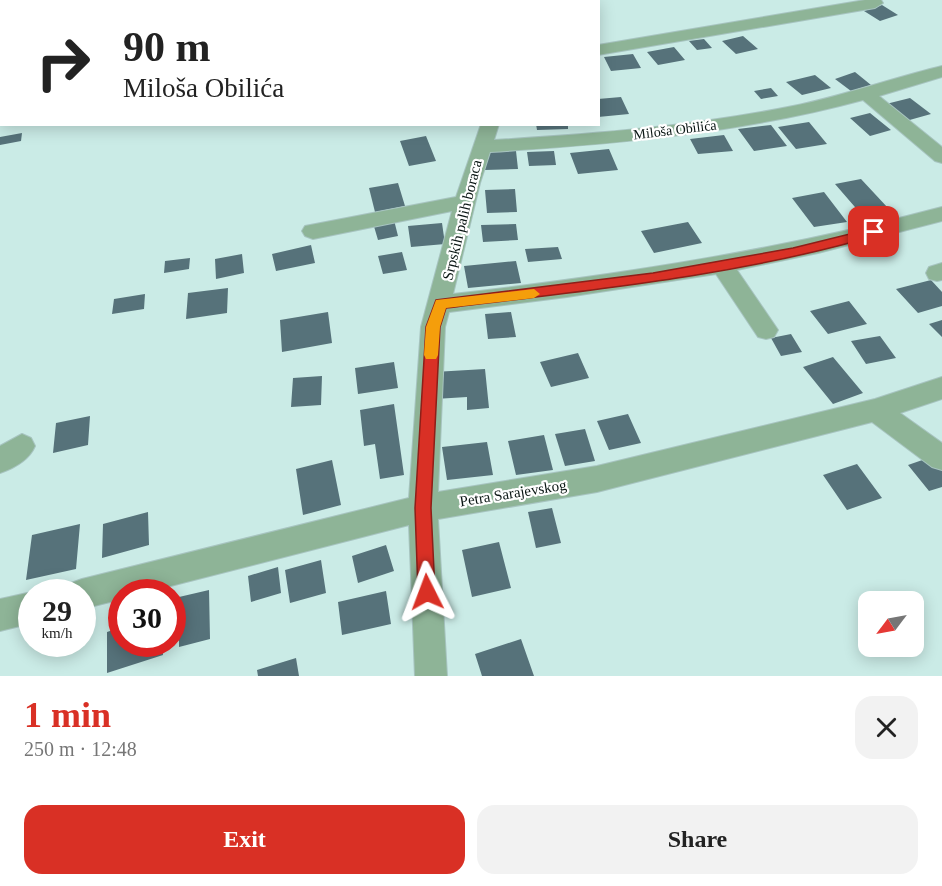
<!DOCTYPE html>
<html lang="en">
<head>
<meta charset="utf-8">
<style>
  :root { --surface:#fff; --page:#f2f2f2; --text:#222; --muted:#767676; --accent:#d93025 }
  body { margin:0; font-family:"Times New Roman",serif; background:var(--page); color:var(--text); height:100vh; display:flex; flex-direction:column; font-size:22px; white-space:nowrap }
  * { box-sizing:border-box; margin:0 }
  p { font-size:20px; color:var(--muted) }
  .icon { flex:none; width:33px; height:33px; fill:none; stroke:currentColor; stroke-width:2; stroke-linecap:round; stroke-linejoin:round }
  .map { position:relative; height:676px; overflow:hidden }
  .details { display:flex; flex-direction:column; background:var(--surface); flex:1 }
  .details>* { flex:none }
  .banner { position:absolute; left:0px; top:0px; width:600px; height:126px; box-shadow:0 3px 15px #0003; background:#fff; color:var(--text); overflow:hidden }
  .needle { width:39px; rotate:238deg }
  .controls { position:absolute; left:858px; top:591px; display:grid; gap:12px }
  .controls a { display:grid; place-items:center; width:66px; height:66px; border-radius:12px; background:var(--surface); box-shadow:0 3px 15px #0003; font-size:30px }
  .speed { position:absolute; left:18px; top:579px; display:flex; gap:12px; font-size:30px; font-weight:700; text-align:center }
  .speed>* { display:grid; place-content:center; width:78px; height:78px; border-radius:50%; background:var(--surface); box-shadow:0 3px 15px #0003; line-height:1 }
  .speed small { font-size:15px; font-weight:400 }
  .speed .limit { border:9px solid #d22; background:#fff; color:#111 }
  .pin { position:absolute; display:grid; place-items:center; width:51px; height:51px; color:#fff; margin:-26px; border-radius:12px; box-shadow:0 3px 9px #0006 }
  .me { position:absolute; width:66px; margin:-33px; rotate:357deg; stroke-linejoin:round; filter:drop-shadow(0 0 4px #0008) }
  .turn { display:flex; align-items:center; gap:21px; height:126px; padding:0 24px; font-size:27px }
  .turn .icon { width:78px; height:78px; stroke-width:2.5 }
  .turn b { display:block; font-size:42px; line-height:51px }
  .round { display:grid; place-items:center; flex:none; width:63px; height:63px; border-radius:18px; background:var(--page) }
  .overview { display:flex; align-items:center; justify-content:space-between; height:102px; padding:0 24px }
  h1 { font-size:36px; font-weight:700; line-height:45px; color:var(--accent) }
  .cta { display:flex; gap:12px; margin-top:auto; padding:12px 24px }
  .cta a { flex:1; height:69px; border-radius:18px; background:var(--accent); color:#fff; font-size:24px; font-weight:700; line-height:69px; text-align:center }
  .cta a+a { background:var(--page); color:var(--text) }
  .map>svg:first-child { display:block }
</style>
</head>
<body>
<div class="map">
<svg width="942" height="676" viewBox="0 0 942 676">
  <rect width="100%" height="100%" fill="#caebe6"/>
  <path fill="#56727a" d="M882,5L898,15L880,21L864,11Z
    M743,36L758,49L736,54L722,41Z
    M704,39L712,48L697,50L689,41Z
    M674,47L685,60L658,65L647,52Z
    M633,54L641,68L611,71L604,57Z
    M855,72L871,85L851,91L835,79Z
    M815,75L831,88L802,95L786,82Z
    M771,88L778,96L761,99L754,91Z
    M621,97L629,114L598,117V99Z
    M910,98L931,114L906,121L886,104Z
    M870,113L891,130L870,136L850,118Z
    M809,122L827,144L796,149L778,127Z
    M536,124H568V129L537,130Z
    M771,125L787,146L754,151L738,129Z
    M22,133L21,141L0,145V137Z
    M724,135L733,151L698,154L690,139Z
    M426,136L436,161L409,166L400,141Z
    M609,149L618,170L578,174L570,153Z
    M516,151L518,169L485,170L484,152Z
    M554,151L556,165L529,166L527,152Z
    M861,179L888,208L861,214L835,184Z
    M398,183L405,206L375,212L369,188Z
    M515,189L517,212L487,213L485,190Z
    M824,192L847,222L814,227L792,198Z
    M394,220L398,236L378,240L373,223Z
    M688,222L702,243L654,253L641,231Z
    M442,223L445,244L411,247L408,226Z
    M516,224L518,240L483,242L481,225Z
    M311,245L315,263L276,271L272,254Z
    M558,247L562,259L528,262L525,249Z
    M402,252L407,270L383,274L378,256Z
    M242,254L244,273L216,279L215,259Z
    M190,258L189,269L164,273L165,261Z
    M516,261L521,283L468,288L464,266Z
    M931,280L942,292V306L918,313L896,289Z
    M228,288L227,313L186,319L188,293Z
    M145,294L144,309L112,314L114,299Z
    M849,301L867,324L828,334L810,311Z
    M328,312L332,343L282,352L280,320Z
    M511,312L516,337L488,339L485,314Z
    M942,320V337L929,324Z
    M791,334L802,352L781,356L771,338Z
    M880,336L896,358L866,364L851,341Z
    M578,353L589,378L551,387L540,362Z
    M833,357L863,393L833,404L803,367Z
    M394,362L398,388L358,394L355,368Z
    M485,369L489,408L467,410V397L435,399L434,372Z
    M322,376L321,405L291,407L293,378Z
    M394,404L404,475L380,479L375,444L364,446L360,410Z
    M628,414L641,443L609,450L597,421Z
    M90,416L88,445L53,453L56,423Z
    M585,429L595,461L565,466L555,434Z
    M544,435L553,470L516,475L508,441Z
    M487,442L493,475L447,480L442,447Z
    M934,456L942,466V487L929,491L908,465Z
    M332,460L341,505L303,515L296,469Z
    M857,464L882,498L847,510L823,475Z
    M552,508L561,543L536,548L528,512Z
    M148,512L149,545L102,558L103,524Z
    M80,524L76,569L26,580L32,535Z
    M499,542L511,588L472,597L462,550Z
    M386,545L394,571L358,583L352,556Z
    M321,560L326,593L290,603L285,570Z
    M278,567L281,593L251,602L248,576Z
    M209,590L210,639L179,647V597Z
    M386,591L391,624L342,635L338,602Z
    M122,627V644H162L163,655L107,673V632Z
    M521,639L534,676H482L475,654Z
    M296,658L299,676H258L257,670Z"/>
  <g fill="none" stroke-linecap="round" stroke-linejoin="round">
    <defs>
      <path id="street" d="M419,0H437L418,2Z
        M533,0H549L533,2Z
        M865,0H881L883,3L875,8L598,55V45Z
        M0,54H2V64H0Z
        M942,66V77L879,96L942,147V163L935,161L863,100C741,133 616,144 490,152L480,183L453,294C618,275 781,250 942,207V221L818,253L737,270L778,330L774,337L766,339L758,337L716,274L567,297L449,312L445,327L438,492L597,466L875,399L942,377V399L900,413L942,443V470L932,467L872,422L597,492L438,519L447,676H415L409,525L147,592H122V599L82,609V592H67L71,583L82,579L409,498L421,327L452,211L313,239L305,236L302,231L305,226L456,197L481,124H499L494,140C594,134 694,126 793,106C843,96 892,78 942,66Z
        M0,78H2V88H0Z
        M942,263V280L937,281L929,279L926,273L929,267Z
        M22,434L31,438L35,446C29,460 14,468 0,473V446Z
        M32,592H34H32V623L0,631V599Z"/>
    </defs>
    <use href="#street" stroke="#a7c4c0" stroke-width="2"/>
    <use href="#street" fill="#8eb497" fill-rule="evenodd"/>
  </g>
  <path fill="#d93025" stroke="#8d1f18" stroke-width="1.5" d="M874,228L880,232L878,235C738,276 590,290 446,308L440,327L431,508L435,592L433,598L427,601L421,598L418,592L415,508L426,327L436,300L653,273L793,248Z"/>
  <path fill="#f59e0b" d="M534,289L540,294L534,298L446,308L440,327L438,355L436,359H426L424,355L426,327L436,300Z"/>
  <g text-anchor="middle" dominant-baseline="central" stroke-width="4.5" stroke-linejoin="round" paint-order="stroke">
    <g font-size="14" fill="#091513" stroke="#fff">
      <text transform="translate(675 130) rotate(-7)">Miloša Obilića</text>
    </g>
    <g font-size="15" fill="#091513" stroke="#fff">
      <text transform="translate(462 220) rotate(-76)">Srpskih palih boraca</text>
      <text transform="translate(513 493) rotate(-9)">Petra Sarajevskog</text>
    </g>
  </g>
</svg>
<div class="controls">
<a><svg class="needle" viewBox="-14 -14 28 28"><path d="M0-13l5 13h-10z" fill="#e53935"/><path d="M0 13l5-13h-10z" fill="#767676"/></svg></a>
</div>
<div class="speed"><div>29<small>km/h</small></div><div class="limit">30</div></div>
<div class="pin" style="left:874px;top:232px;background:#d93025"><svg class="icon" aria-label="arrive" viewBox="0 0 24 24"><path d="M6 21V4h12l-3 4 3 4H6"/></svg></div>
<svg class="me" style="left:427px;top:592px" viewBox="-20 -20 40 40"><path d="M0-17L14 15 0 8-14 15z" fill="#d93025" stroke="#fff" stroke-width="4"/></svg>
<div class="banner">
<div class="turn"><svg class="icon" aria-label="right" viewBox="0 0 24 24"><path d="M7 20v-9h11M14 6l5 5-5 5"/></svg><div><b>90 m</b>Miloša Obilića</div></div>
</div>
</div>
<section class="details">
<div class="overview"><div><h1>1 min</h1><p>250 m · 12:48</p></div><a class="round"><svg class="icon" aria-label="close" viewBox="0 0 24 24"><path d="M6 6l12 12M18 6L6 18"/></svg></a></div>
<div class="cta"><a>Exit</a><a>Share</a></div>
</section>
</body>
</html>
